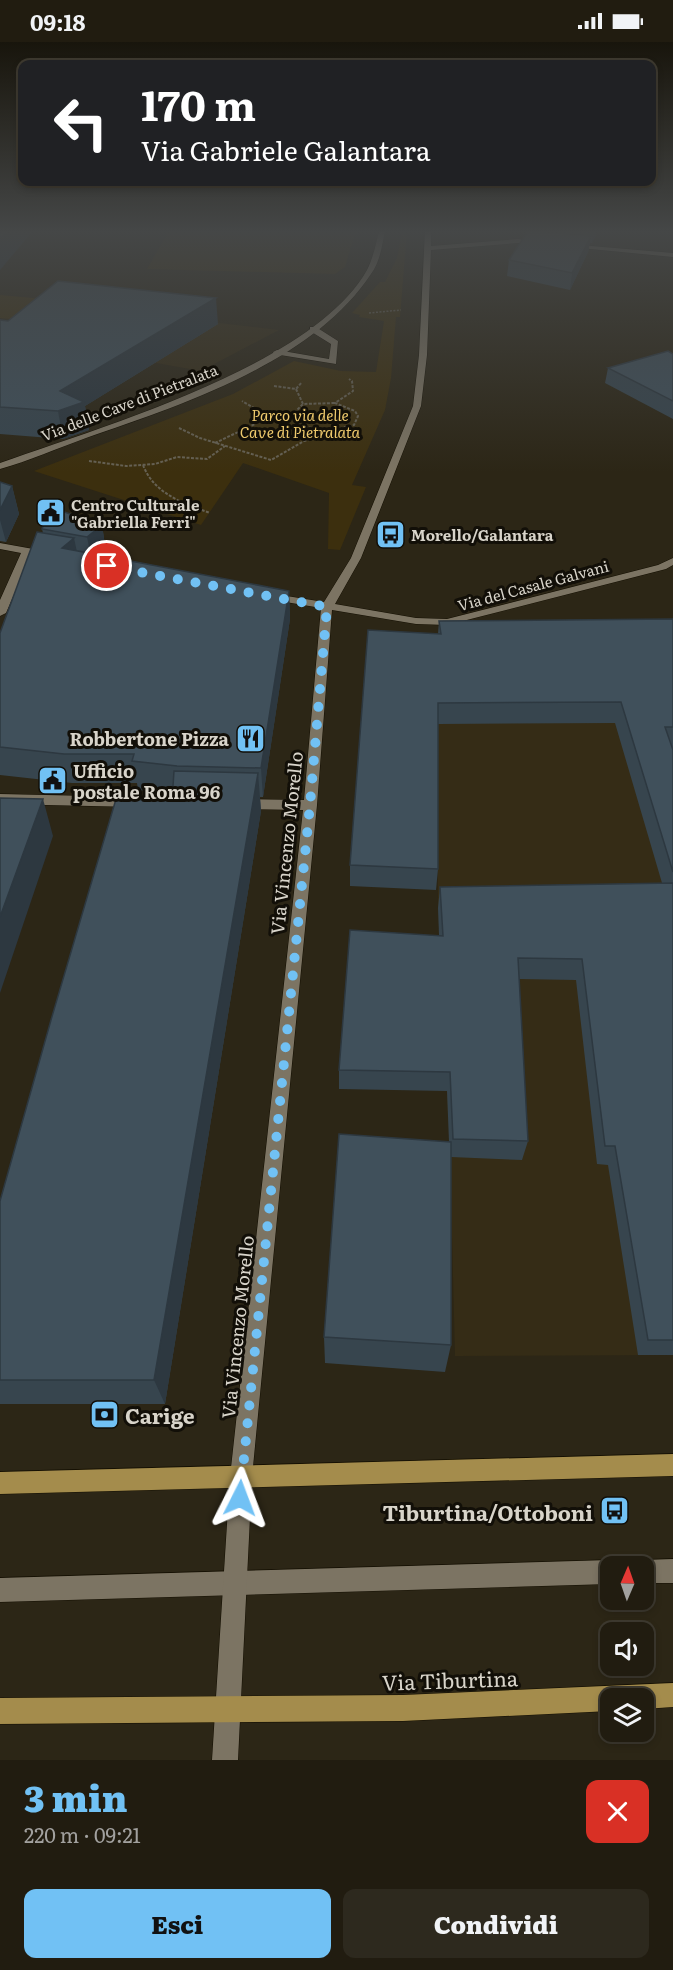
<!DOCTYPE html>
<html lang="it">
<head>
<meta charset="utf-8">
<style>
  :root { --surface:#211c10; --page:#2d291e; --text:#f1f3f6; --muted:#a2a19f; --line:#3e3a30; --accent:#71c1f4 }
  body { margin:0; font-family:Literata,serif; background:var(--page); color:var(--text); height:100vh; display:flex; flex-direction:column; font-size:22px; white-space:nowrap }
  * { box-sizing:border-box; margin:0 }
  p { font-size:20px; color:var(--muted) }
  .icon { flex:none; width:33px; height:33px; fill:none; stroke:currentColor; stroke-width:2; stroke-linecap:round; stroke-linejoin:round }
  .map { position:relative; height:1718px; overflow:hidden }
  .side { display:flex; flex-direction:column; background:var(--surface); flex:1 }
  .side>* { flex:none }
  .guide { position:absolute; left:18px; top:18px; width:638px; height:126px; border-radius:12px; box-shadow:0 3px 9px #0003,0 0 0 2px var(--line); background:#202124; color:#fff; overflow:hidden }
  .needle { width:39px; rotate:2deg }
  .fabs { position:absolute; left:600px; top:1514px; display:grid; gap:12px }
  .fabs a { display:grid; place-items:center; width:54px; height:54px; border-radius:12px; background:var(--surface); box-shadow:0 3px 9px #0003,0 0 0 2px var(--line); font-size:30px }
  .pin { position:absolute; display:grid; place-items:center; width:51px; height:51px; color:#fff; margin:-26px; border:3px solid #fff; border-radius:50%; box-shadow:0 2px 6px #0007 }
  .me { position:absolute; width:66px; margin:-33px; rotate:3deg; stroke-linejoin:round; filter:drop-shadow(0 0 4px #0008) }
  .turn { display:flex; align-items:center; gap:21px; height:126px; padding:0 24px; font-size:27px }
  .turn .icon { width:78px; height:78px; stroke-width:2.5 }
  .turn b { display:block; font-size:42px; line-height:51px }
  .round { display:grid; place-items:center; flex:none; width:63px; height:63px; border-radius:12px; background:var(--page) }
  .summary { display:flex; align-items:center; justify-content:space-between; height:102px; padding:0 24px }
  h1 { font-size:36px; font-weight:800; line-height:45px; color:var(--accent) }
  .action { display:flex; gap:12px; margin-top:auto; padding:12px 24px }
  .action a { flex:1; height:69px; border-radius:12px; background:var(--accent); color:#111; font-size:24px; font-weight:800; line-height:69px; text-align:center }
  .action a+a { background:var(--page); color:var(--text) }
  .status { display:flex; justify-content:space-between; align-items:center; height:42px; padding:0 30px; background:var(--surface); direction:ltr }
  .status svg { height:16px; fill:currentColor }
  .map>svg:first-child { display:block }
</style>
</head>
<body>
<div class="status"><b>09:18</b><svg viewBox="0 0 49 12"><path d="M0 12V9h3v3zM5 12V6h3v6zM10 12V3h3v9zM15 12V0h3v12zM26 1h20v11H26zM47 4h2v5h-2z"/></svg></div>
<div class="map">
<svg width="673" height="1718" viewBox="0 0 673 1718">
  <rect width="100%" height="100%" fill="#2c2616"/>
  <path fill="#352c16" d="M62,263L279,288L201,329L21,297Z
    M673,598V1313L455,1314L450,1115L438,866L437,601Z"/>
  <path fill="#3c2f0e" d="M169,189H356L345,225L335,232L147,227Z
    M402,189H407L400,275H396L391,336L385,368L352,443L366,445L340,508L328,507L329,451L243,421L201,483L34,429L233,352L294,319L341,329L376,330L384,279L359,275L360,273L352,271L380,240H385L397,216Z
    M0,253L66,259L43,280L0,276Z"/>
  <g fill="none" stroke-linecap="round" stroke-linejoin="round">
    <defs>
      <path id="service" d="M310,285H316L338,299L336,322L274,312L273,310L277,308L329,317L331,302L310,289Z
        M673,1517V1541H644V1524H635L644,1518Z
        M610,1518L619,1524H610V1542L0,1560V1536Z"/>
      <path id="minor" d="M379,189H385C382,204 380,220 371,232C313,320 182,363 86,396C58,406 29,419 0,427V421C100,385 313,324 367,228C373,216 376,202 379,189Z
        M425,189H431V204L518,197L543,201L540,203L518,201L431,208L427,313L421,364L361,516L335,562L416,576L447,577L658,523L673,516V523L666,527L447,583L416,582L332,568L317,763L252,1435L238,1718H212L230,1435L303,768L241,767L234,762L241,757L304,758L321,566L268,557L262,554L268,551L324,560L351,516L413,364L419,313Z
        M568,202L673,211V215L570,205Z
        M0,501L50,510L55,513L50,516L31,513L6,571L0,574V558L21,511L0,507Z
        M0,752L136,755L143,760L136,765L0,762Z"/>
      <path id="primary" d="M673,1412V1434L0,1452V1430Z
        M673,1641V1665L644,1667V1656H610V1669L403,1679L0,1682V1656L403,1653Z"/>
    </defs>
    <use href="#service" stroke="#140f02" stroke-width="1"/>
    <use href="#minor" stroke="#140f02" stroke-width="1"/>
    <use href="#primary" stroke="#140f02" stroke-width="1"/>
    <path stroke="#666153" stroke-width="1.5" stroke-dasharray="2 1.5" stroke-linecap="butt" d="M369,271L401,268"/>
    <path stroke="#666153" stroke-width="2" stroke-dasharray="3 1.5" stroke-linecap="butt" d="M274,344L296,347L302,340
      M296,347L303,362L335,361
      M259,369L293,372L303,362
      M293,372L301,384L330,389
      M179,386L200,396L271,418L304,399L328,394L330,389L354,383L358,374L355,369L335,361L353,349L352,339L349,337
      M215,401L255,382L259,369L242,359
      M89,419L126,424L155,422L177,415L207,417L225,404
      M143,423C154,452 183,461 210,471"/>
    <use href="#service" fill="#7c7463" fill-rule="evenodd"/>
    <use href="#minor" fill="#7c7463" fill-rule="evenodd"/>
    <use href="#primary" fill="#a48c4c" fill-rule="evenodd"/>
  </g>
  <path fill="#37454e" d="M528,189H598L592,201H590L588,210L570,248L507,234L509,218Z
    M0,278L8,279L218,282L85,364L89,388L63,397L0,392Z
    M673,312V377L605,341L608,326Z
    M0,440L12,444L19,472L6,500L0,499Z
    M102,483L105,503L95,512L289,549L290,577L263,755H260L261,769L165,1362H0V1159L172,759V752L138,748L137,741H72L0,733V591L43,491L42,487Z
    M673,577V706H672L673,708V1313H638L608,1123L597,1122L576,938L519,937L528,1099L522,1118L451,1115V1303L445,1330L325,1321L324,1295L449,1100L447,1049L339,1047V1028L439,893L438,866L440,845L662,841L615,681L438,682V827L436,848L350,844V823L438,592L439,579Z"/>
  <path fill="#2d3840" d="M8,189H33L0,228V198Z
    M594,189H598L592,201Z
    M591,194L588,210L570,248L572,231Z
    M216,256L218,282L85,364L89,388L63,397L58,369L60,349Z
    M12,444L19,472L6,500L0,478V468Z
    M102,483L105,503L91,515L87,495Z
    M74,496L80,524L62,506Z
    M289,549L290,577L263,755L261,726Z
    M258,731L261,769L165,1362L154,1338Z
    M43,757L53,794L0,951V875Z"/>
  <path fill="#40505b" stroke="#2d3840" stroke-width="1.5" d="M0,189H8L0,198Z
    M528,189H537L591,194L572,231L509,218Z
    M58,239L216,256L60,349L84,360L58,369L0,365V278L8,279Z
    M668,309L673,312V359L608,326Z
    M0,440L12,444L0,468Z
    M50,465L102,483L87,495L42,487Z
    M37,490L74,496L62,506L289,549L261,726L177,724L132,719L134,712H64L0,705V591Z
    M673,577V685H665L673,708V830L621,660L438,661V827L350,823L368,588L441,592L439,579Z
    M174,729L258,731L154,1338H0V1159L51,978L116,757L172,759Z
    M0,756L43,757L0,875Z
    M673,841V1298H648L615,1104H605L582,917L518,916L528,1099L453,1097L450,1030L339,1028L350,888L443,894L440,845Z
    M339,1092L451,1100V1303L324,1295Z"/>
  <linearGradient id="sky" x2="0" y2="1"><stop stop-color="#18150c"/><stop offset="0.44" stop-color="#454747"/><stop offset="1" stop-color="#454747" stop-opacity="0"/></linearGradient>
  <rect width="673" height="430" fill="url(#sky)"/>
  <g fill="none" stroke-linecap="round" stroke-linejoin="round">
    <path stroke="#71c1f4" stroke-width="10" stroke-dasharray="0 18" d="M107,524L327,565L310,763L240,1456"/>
  </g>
  <defs>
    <symbol id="civic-square" viewBox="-11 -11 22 22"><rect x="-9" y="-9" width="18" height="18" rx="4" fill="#71c1f4" stroke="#120f08"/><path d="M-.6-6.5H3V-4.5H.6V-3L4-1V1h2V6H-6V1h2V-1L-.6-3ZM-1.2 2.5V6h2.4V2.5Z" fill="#111"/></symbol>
    <symbol id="bus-square" viewBox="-11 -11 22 22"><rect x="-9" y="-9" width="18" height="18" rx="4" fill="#71c1f4" stroke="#120f08"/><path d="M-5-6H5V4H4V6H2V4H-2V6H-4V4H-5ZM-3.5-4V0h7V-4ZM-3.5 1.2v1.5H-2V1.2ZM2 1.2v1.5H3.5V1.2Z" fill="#111"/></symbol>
    <symbol id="restaurant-square" viewBox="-11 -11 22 22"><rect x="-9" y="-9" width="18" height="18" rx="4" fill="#71c1f4" stroke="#120f08"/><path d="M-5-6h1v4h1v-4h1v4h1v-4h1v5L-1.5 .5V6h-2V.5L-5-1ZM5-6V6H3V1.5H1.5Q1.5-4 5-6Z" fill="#111"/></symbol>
    <symbol id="bank-square" viewBox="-11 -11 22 22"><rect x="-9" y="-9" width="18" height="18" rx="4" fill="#71c1f4" stroke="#120f08"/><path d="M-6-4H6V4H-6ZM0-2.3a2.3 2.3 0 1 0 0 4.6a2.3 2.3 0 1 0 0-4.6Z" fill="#111"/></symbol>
  </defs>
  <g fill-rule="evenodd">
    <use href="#civic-square" x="34" y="454" width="33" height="33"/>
    <use href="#bus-square" x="374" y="476" width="33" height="33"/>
    <use href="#restaurant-square" x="234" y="680" width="33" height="33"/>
    <use href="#civic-square" x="36" y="722" width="33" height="33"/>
    <use href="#bank-square" x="88" y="1356" width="33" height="33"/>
    <use href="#bus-square" x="598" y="1452" width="33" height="33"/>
  </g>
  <g text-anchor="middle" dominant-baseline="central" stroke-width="6" stroke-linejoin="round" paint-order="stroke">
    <g font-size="15" fill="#d8d4ca" stroke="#120f08">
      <text transform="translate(129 360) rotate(-21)">Via delle Cave di Pietralata</text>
      <text transform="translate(533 543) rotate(-15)">Via del Casale Galvani</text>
    </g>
    <g font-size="15" font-style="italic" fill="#efca6d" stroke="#120f08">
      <text x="300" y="372">Parco via delle<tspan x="300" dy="17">Cave di Pietralata</tspan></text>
    </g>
    <g font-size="15" font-weight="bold" fill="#d8d4ca" stroke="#120f08" text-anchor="start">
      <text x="71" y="462">Centro Culturale<tspan x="71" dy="17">"Gabriella Ferri"</tspan></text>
      <text x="411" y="492">Morello/Galantara</text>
    </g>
    <g font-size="18" font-weight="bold" fill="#d8d4ca" stroke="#120f08" text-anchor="end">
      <text x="229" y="696">Robbertone Pizza</text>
      <text x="73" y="728" text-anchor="start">Ufficio<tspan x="73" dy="21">postale Roma 96</tspan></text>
    </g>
    <g font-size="18" fill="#d8d4ca" stroke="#120f08">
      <text transform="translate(286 801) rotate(-84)">Via Vincenzo Morello</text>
      <text transform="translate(237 1285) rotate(-84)">Via Vincenzo Morello</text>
    </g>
    <g font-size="21" font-weight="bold" fill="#d8d4ca" stroke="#120f08" text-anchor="start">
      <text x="125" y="1372">Carige</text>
      <text x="593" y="1469" text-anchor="end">Tiburtina/Ottoboni</text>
    </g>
    <g font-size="21" fill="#d8d4ca" stroke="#120f08">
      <text transform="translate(450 1637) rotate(-2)">Via Tiburtina</text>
    </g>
  </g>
</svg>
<div class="fabs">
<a><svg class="needle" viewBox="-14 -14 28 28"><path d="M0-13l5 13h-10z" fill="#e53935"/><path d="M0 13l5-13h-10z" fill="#a2a19f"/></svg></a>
<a><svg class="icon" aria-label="sound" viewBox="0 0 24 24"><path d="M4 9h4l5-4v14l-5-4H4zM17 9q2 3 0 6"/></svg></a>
<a><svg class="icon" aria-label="layers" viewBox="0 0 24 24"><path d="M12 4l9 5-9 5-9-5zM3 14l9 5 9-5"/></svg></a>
</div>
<div class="pin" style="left:107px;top:524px;background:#d93025"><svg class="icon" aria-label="arrive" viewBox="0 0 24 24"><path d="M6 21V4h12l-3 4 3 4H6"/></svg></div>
<svg class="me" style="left:240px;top:1456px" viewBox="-20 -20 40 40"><path d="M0-17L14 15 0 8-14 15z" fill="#71c1f4" stroke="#fff" stroke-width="4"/></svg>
<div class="guide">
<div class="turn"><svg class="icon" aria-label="left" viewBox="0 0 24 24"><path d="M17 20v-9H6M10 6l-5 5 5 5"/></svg><div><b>170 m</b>Via Gabriele Galantara</div></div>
</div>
</div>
<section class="side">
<div class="summary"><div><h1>3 min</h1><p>220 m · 09:21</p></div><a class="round" style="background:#d93025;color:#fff"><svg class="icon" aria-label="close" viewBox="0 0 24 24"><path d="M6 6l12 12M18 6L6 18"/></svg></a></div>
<div class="action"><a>Esci</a><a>Condividi</a></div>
</section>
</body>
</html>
